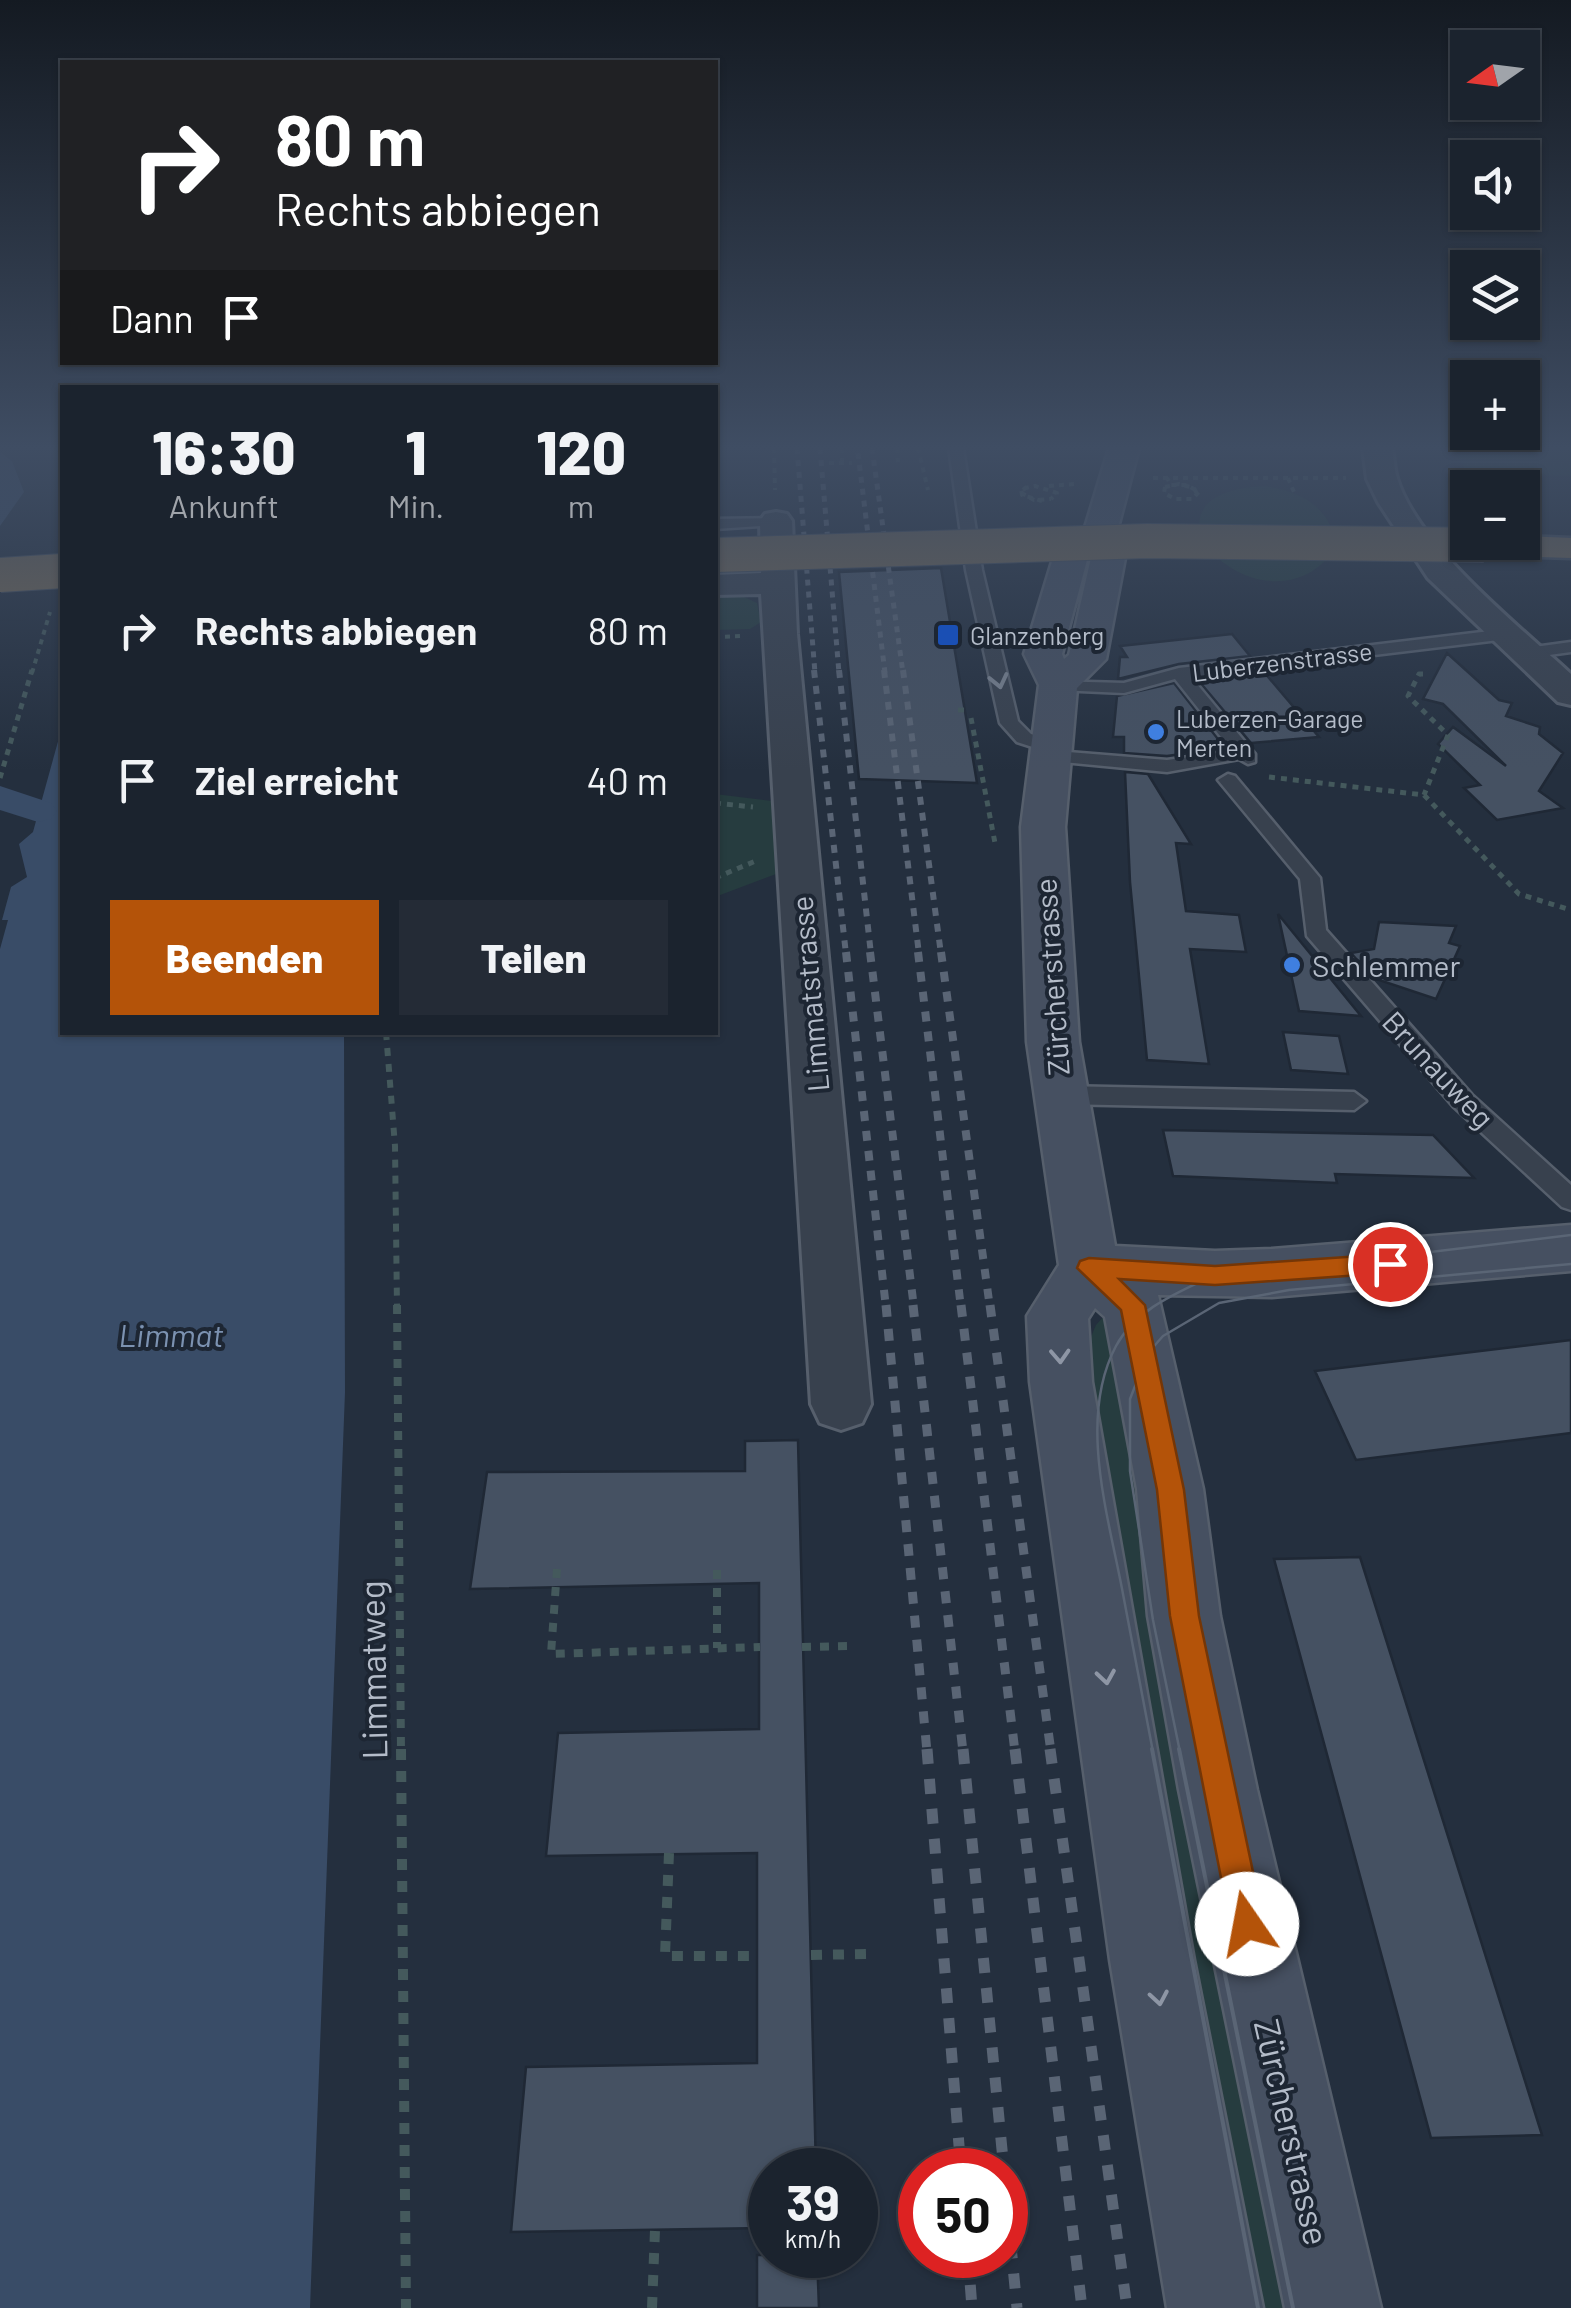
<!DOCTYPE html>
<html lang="de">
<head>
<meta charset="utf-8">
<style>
  :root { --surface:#1b232e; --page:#242b36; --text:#f1f3f6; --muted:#a0a4aa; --line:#39404a; --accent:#b45309 }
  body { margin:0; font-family:Barlow,sans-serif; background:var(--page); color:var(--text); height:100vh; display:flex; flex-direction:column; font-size:38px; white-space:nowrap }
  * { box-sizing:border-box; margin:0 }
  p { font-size:32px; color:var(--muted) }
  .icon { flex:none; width:55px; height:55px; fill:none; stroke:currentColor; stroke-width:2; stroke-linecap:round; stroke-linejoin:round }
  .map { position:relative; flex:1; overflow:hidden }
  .panel { position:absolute; left:60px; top:385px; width:658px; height:650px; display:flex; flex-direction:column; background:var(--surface); border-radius:0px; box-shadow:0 2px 8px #0004,0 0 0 2px var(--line) }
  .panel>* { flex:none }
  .banner { position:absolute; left:60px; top:60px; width:658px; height:305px; border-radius:0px; box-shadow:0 2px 8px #0004,0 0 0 2px var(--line); background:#202124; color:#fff; overflow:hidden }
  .needle { width:65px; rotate:256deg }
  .controls { position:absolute; left:1450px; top:30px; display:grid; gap:20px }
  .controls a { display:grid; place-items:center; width:90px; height:90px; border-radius:0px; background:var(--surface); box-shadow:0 2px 8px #0004,0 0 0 2px var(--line); font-size:50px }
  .speed { position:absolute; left:748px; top:2148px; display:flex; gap:20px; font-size:50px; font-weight:700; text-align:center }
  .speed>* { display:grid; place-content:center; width:130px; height:130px; border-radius:50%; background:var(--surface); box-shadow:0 2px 8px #0004,0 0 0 2px var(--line); line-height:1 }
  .speed small { font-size:25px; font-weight:400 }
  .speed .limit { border:15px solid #d22; background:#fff; color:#111 }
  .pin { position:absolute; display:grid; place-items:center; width:85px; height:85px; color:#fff; margin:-42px; border:5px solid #fff; border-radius:50%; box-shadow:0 2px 10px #0007 }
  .me { position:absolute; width:110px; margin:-55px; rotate:348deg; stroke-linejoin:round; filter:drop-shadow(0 0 8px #0008) }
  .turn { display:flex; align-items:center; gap:35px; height:210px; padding:0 50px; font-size:45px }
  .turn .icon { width:130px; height:130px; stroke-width:2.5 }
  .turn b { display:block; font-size:70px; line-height:85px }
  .then { display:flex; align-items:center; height:95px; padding:0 50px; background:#0003; gap:20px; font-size:38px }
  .eta { display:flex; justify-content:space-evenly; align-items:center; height:170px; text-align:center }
  .eta b { font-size:60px; font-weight:800; line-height:70px }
  .primary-button { display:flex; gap:20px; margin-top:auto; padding:20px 50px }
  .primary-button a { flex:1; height:115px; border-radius:0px; background:var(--accent); color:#fff; font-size:40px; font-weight:800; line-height:115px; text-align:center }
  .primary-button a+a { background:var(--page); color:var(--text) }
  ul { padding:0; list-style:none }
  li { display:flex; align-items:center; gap:30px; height:150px; padding:0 50px }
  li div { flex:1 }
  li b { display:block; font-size:38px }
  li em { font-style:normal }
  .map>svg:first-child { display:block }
</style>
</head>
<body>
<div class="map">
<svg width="1571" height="2308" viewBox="0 0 1571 2308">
  <rect width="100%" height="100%" fill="#242f3e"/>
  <path fill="#263c3f" d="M1453,448H1571V476L1468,473Z
    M1264,486C1301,491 1332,507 1336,548C1267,647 1112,494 1264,486Z
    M740,595L757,603L761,622L750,629L715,630V596Z
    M715,794L772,801L776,874L715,897Z
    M1107,1313L1314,2308H1239L1078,1368L1096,1325Z"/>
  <path fill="#394c67" d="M0,452L12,461L24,492L0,526Z
    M62,727V1032L344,1033L345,1392L310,2308H0V949L8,920H2L11,887L27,877L19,844L33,832Z"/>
  <path fill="#242f3e" d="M0,561L48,562L25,620L0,621Z"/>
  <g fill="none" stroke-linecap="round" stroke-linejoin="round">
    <path fill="#394c67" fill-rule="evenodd" d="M0,786L51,803L57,811L51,819L38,822L0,810Z"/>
  </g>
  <path fill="#455162" stroke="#1f2835" stroke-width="2.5" d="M941,568L977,783L859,779L839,572Z
    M1232,634L1250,656L1179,664L1118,679L1120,657H1127L1120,646Z
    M1447,653L1499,700L1512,703L1506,716L1540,727L1539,734L1563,753L1539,791L1563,808L1497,820L1464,788L1480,785L1438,744L1453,727L1506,766L1443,704L1423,699Z
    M1264,672L1319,737L1251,743L1198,680Z
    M1174,683L1225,748L1167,756L1124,753V737H1113L1117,696Z
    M1125,772L1148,774L1191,844L1176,843L1186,911L1239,915L1246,952L1190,949L1209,1064L1147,1060L1130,882Z
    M1278,914L1361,1016L1299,1011Z
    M1379,922L1456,926L1449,943L1460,946L1436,999L1373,978L1351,953L1374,949Z
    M1283,1032L1339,1036L1348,1074L1291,1070Z
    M1163,1130L1433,1135L1474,1178L1335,1174L1337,1183L1173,1176Z
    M1571,1340V1433L1356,1460L1315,1371Z
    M798,1440L816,2170H770V2228L511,2232L526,2067L757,2063V1853L546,1856L558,1733L759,1729V1583L470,1589L487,1472L745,1471V1441Z
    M1360,1557L1542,2135L1431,2138L1274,1559Z
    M757,2255H817L819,2308H757Z"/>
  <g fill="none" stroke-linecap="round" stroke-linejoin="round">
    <defs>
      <path id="lane" d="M949,448H963L982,570L1018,721L1031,734L1057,743L1056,751L1167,760L1232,751L1175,679L1124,693L1058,690L1049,685L1052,681L1124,683L1179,668L1507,629L1515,634L1507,639L1191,677L1255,754V762L1248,764L1239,759L1167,772L1042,760L1040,756L1045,751L1017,742L1000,723L966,570Z
        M781,518V524L776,525L715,529V519Z
        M1571,642V652L1527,658L1518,653L1527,648Z
        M1228,774L1235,776L1320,878L1326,930L1472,1095L1571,1185V1210L1562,1207L1454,1107L1307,936L1300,879L1218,780Z
        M1060,1086L1354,1092L1366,1101L1354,1110L1060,1104L1048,1095Z"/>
      <path id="street" d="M1363,448H1392C1394,458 1394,469 1397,478C1417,545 1520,627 1571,674V705L1558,702L1428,578L1378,502L1367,479Z
        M776,512L787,514L792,521L797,634L871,1404L862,1423L841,1430L820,1423L811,1404L761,594L715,595V575L761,573L760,521L765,514Z"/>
      <path id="secondary" d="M1109,448H1139L1115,539L1125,558L1106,659L1077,688L1065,827L1079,1042L1115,1246L1215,1251L1272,1249L1571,1225V1271L1272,1297L1158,1295L1203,1489L1220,1616L1257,1790L1381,2308H1285L1179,1790L1148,1616L1137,1489L1105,1317L1095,1308L1088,1319L1092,1382L1194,1960L1263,2308H1167L1110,1960L1030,1382L1027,1316L1059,1265L1027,1042L1021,827L1039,685L1024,654L1054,555L1083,534ZM1091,558L1069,655L1064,659L1062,654L1087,560Z"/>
      <path id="highway" d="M1522,536L1571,538V558L1484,555L1472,552L1467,545L1522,542Z"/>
    </defs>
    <use href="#lane" stroke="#565f6c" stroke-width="5"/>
    <use href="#street" stroke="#565f6c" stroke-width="6"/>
    <use href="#secondary" stroke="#565f6c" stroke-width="5"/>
    <use href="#highway" stroke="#434c59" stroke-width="5"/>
    <path stroke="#44595c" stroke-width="4" stroke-dasharray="5 5" stroke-linecap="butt" d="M774,448L775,490
      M842,448V463
      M897,448L898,462
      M918,448L928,490
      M829,463H852
      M1153,478H1346
      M1288,478L1294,492
      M1049,486L1074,484
      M1027,487L1020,492L1034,500L1051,499
      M1165,487L1164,493L1175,499H1192L1199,492L1187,485H1171L1167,478
      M715,637L743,636
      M32,673L50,612"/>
    <path stroke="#44595c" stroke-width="5" stroke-dasharray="6 6" stroke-linecap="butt" d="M1423,674H1419L1408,696L1448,735L1424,795
      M958,710H970
      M971,718L995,843
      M1269,777L1424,795L1519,894L1571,910
      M0,778L32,670
      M715,803L753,807
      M715,878L758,860"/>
    <path stroke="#44595c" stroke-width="6" stroke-dasharray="8 8" stroke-linecap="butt" d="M386,1032L395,1146L397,1308"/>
    <path stroke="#44595c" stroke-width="8" stroke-dasharray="9 9" stroke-linecap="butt" d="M397,1305L401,1752
      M557,1569L551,1654L760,1647
      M717,1570V1648
      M802,1647L852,1646"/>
    <path stroke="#44595c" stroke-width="10" stroke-dasharray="11 11" stroke-linecap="butt" d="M401,1749L406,2308
      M669,1853L665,1956H757
      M811,1955L866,1954
      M652,2308L655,2230"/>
    <use href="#lane" fill="#38414e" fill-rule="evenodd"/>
    <use href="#street" fill="#38414e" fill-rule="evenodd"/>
    <use href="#secondary" fill="#465061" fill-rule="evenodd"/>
    <use href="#highway" fill="#746855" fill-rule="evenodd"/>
    <path stroke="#5a6575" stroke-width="2.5" d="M1153,1752C1143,1699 1133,1646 1123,1594C1109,1518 1077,1419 1116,1346C1135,1311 1172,1295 1206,1279L1571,1235
      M1180,1752L1153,1620L1130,1471V1399L1148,1353L1163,1336L1219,1303L1289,1290L1571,1264"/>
    <path stroke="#5a6575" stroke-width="4" d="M1152,1749L1258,2308
      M1179,1749L1293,2308"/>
    <path stroke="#5a6575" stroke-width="5" stroke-dasharray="6 6" stroke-linecap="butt" d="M797,448L815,673
      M820,448L839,673
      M872,448L903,673
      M858,453L885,673"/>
    <path stroke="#5a6575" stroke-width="6" stroke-dasharray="8 8" stroke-linecap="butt" d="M814,670L846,954
      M839,670L871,954
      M884,670L919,954
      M903,670L941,954"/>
    <path stroke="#5a6575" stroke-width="8" stroke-dasharray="10 10" stroke-linecap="butt" d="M846,952L886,1308
      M870,952L914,1308
      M918,952L961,1308
      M941,952L990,1308"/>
    <path stroke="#5a6575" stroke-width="9" stroke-dasharray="12 12" stroke-linecap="butt" d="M886,1305L927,1752
      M913,1305L963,1752
      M961,1305L1015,1752
      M990,1305L1051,1752"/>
    <path stroke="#5a6575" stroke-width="11" stroke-dasharray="15 15" stroke-linecap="butt" d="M927,1749L961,2170
      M963,1749L1004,2170
      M1015,1749L1082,2308
      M1050,1749L1127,2308
      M1005,2184L1017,2308
      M968,2255L972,2308"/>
    <defs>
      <path id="highway-bridge" d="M715,555L1147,541L1484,545
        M0,575L62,571"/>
    </defs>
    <use href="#highway-bridge" stroke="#434c59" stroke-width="36" stroke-linecap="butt"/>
    <path stroke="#44595c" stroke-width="4" stroke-dasharray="5 5" stroke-linecap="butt" d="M1165,487L1179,484L1194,488L1198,496
      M1042,501L1022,495L1021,489L1035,486L1057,493L1051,499"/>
    <use href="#highway-bridge" stroke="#746855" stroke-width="34"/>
  </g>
  <defs><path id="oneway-chevron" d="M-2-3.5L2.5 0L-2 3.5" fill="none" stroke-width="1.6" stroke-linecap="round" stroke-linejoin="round" transform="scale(2.5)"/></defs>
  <use stroke="#7c8592" href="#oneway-chevron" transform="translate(999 681) rotate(77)"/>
  <g stroke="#8e96a5">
    <use href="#oneway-chevron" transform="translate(1060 1356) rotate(87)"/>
    <use href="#oneway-chevron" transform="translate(1106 1677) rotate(81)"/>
    <use href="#oneway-chevron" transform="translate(1159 1998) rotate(80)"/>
  </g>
  <linearGradient id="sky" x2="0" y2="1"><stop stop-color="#141a22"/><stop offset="0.58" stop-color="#3f4d63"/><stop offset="1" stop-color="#3f4d63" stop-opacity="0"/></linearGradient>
  <rect width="1571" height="771" fill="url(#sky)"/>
  <path fill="#b45309" stroke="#753606" stroke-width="2.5" d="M1390,1254L1399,1257L1402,1264L1399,1270L1390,1273L1215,1285L1119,1279L1145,1305L1184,1490L1199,1616L1264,1924L1259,1936L1247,1941L1235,1936L1230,1924L1170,1616L1157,1490L1121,1310L1077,1268L1080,1261L1089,1258L1215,1266Z"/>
  <rect fill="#1a4fb4" stroke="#1d2633" stroke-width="4" x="936" y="623" width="24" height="24" rx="5"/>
  <g fill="#3f7fe0" stroke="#1d2633" stroke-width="4">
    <circle cx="1156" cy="732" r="10"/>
    <circle cx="1292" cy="965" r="10"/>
  </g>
  <g text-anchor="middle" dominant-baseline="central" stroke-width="8" stroke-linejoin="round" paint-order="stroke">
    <g font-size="25" fill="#b4bcc9" stroke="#1d2633" text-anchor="start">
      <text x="970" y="635">Glanzenberg</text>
      <text x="1176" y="718">Luberzen-Garage<tspan x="1176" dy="29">Merten</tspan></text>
    </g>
    <g font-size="25" fill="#b4bcc9" stroke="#1d2633">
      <text transform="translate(1282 661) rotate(-7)">Luberzenstrasse</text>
    </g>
    <g font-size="30" fill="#b4bcc9" stroke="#1d2633" text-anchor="start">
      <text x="1312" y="965">Schlemmer</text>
    </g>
    <g font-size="30" fill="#b4bcc9" stroke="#1d2633">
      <text transform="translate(1051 977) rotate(-94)">Zürcherstrasse</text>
      <text transform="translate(809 994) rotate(-95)">Limmatstrasse</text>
      <text transform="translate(1439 1069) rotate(47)">Brunauweg</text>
    </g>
    <g font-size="32" font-style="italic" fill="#7c92b1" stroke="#1d2633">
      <text x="171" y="1334">Limmat</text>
    </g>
    <g font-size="35" fill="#b4bcc9" stroke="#1d2633">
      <text transform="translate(372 1670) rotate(-91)">Limmatweg</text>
      <text transform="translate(1293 2132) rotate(77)">Zürcherstrasse</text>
    </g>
  </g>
</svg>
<div class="controls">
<a><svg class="needle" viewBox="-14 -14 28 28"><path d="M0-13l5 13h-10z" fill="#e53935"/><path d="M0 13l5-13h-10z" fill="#a0a4aa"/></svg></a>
<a><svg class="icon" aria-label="sound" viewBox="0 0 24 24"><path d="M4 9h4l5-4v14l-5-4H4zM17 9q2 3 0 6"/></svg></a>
<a><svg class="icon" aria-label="layers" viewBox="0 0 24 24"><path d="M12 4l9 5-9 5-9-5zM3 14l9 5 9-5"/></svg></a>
<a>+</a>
<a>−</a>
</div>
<div class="speed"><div>39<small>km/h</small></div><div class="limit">50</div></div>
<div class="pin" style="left:1390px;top:1264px;background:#d93025"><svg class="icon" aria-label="arrive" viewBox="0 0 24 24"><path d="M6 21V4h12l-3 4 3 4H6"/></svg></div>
<svg class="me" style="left:1247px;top:1924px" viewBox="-20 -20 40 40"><circle r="19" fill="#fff"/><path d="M0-13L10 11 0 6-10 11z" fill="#b45309"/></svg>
<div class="banner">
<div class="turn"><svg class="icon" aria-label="right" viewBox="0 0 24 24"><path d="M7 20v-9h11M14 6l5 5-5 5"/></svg><div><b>80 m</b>Rechts abbiegen</div></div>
<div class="then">Dann<svg class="icon" aria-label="arrive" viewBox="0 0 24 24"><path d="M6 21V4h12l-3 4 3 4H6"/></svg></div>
</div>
<section class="panel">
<div class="eta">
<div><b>16:30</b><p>Ankunft</p></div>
<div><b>1</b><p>Min.</p></div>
<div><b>120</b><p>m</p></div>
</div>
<ul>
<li><svg class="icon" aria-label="right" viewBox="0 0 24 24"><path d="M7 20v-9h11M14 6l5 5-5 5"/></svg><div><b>Rechts abbiegen</b></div><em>80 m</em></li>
<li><svg class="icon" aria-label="arrive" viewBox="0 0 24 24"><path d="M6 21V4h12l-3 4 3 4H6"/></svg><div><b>Ziel erreicht</b></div><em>40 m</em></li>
</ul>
<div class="primary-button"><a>Beenden</a><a>Teilen</a></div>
</section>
</div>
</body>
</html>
